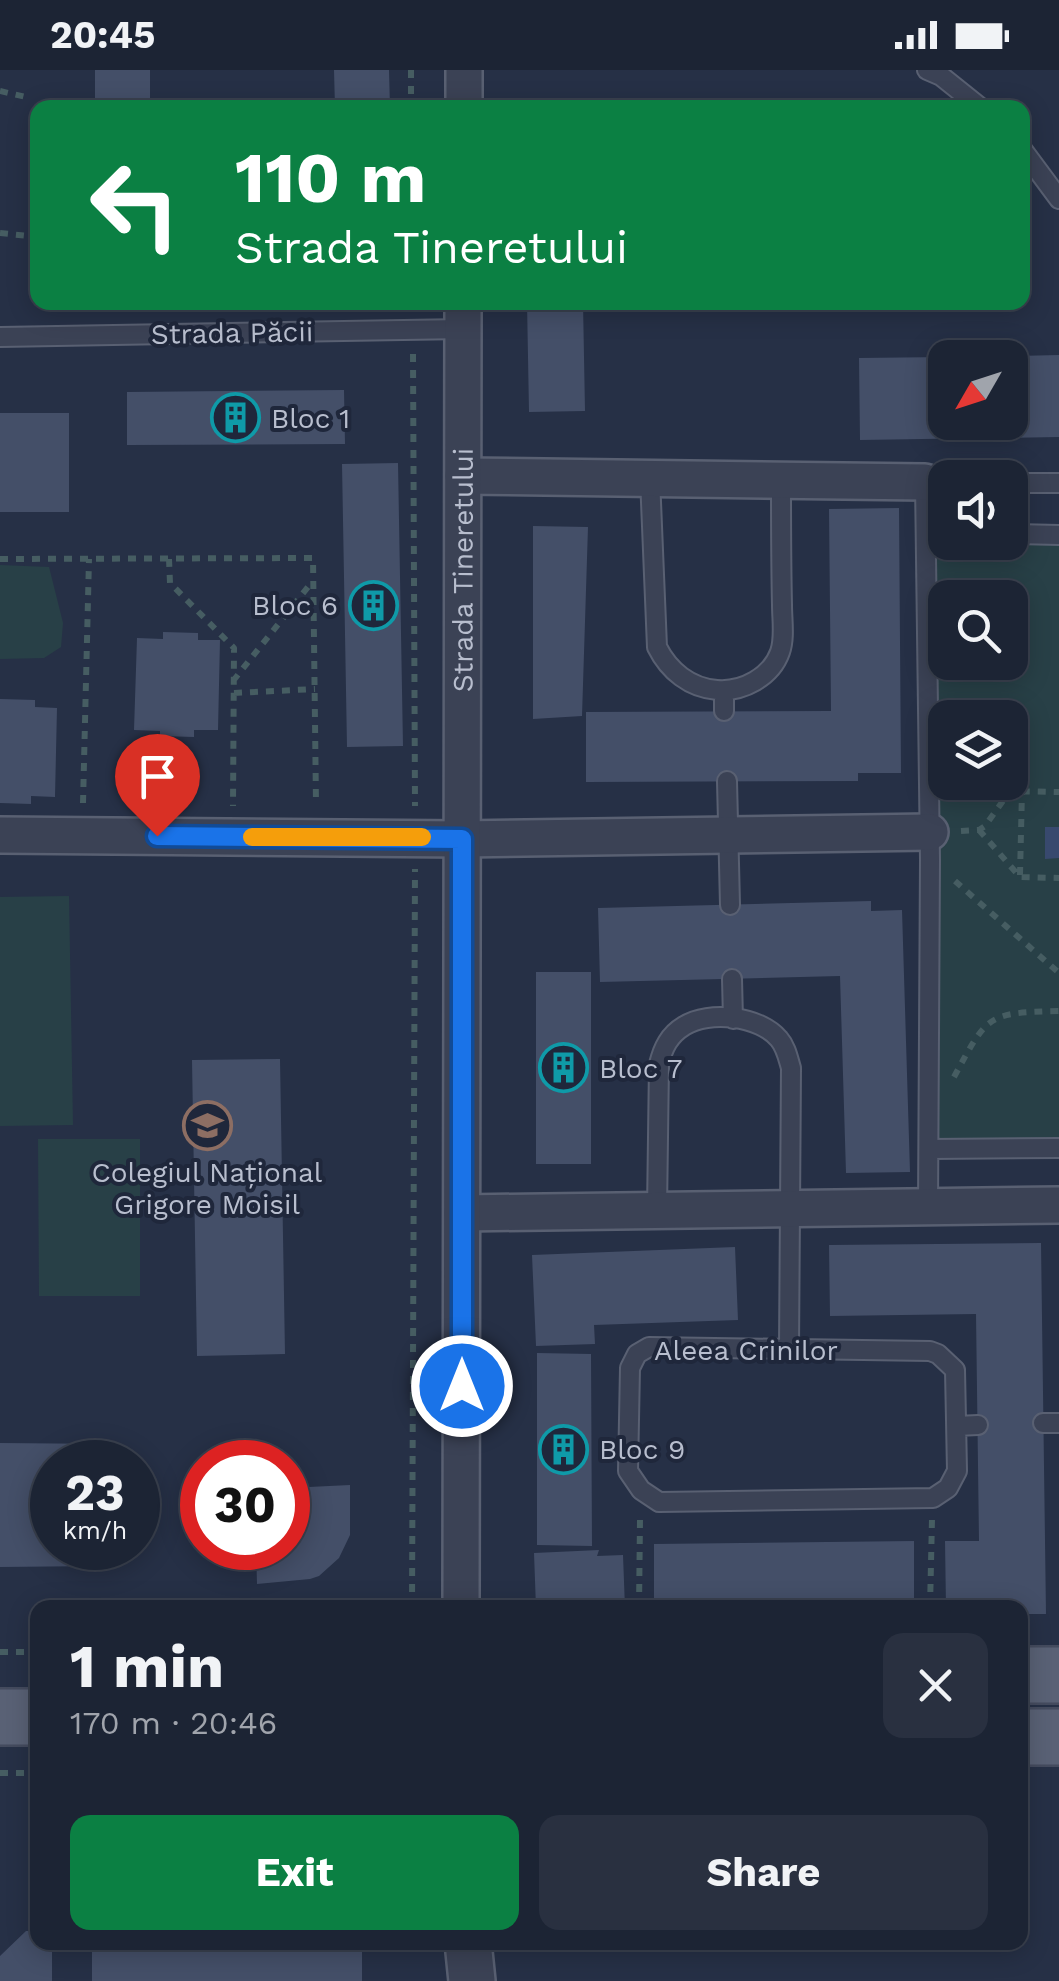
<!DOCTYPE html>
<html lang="en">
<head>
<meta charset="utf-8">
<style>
  :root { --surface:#1c2434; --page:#293040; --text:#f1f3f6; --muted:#a0a4ac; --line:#3a414f; --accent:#0b8043 }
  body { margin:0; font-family:"Work Sans",sans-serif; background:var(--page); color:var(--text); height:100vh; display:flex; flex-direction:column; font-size:38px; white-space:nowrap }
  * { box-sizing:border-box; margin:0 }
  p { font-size:32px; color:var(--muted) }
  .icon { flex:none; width:55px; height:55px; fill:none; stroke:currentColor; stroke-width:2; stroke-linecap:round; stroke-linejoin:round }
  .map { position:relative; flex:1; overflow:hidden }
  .drawer { position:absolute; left:30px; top:1530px; width:998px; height:350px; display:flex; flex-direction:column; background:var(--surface); border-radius:20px; box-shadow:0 5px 25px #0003,0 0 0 2px var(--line) }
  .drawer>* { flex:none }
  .guide { position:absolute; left:30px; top:30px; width:1000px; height:210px; border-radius:20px; box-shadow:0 5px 25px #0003,0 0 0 2px var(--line); background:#0b8043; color:#fff; overflow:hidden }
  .needle { width:65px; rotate:231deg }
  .fabs { position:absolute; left:928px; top:270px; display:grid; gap:20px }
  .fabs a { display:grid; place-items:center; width:100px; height:100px; border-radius:20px; background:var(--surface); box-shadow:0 5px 25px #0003,0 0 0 2px var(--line); font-size:50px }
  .speed { position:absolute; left:30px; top:1370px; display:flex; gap:20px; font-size:50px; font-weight:700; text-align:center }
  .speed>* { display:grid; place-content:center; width:130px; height:130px; border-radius:50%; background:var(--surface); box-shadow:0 5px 25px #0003,0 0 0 2px var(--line); line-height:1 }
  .speed small { font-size:25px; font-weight:400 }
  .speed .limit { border:15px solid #d22; background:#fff; color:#111 }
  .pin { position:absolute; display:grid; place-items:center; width:85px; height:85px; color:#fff; margin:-102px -42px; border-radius:50% 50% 50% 0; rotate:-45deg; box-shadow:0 0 10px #0007 }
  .pin .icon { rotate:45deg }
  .me { position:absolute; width:110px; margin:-55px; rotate:0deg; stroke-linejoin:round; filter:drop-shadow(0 0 8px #0008) }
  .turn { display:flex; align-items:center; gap:35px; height:210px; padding:0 40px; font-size:45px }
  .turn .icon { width:130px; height:130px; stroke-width:2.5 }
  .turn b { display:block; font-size:70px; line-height:85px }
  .round { display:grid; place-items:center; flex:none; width:105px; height:105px; border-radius:20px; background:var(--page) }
  .head { display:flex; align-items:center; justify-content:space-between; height:170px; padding:0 40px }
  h1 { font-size:60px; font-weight:700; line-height:75px }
  .button { display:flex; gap:20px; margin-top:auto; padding:20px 40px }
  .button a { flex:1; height:115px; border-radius:20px; background:var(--accent); color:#fff; font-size:40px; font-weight:700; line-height:115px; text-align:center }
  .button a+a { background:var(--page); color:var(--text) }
  .status { display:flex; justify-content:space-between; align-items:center; height:70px; padding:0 50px; background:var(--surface); direction:ltr }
  .status svg { height:28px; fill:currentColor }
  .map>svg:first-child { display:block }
</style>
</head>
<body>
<div class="status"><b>20:45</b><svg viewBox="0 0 49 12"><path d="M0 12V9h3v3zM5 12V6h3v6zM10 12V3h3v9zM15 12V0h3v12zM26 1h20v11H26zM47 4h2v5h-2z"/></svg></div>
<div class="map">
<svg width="1059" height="1911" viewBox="0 0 1059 1911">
  <rect width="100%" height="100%" fill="#263046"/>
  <path fill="#284047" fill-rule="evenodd" d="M927,463H945V472H1010L1059,465V1077L930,1079ZM945,528H1010V592H945ZM945,648H1010V712H945Z
    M0,495L49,497L63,553L61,577L44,588L0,589Z
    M69,826L73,1055L0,1056V827Z
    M38,1069H140V1226H39Z"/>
  <path fill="#38496e" d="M1045,757H1059V788L1045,789Z"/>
  <path fill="#444f68" d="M95,0H150V38H95Z
    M334,0H389L390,38H335Z
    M527,232H583L585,341L529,342Z
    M1059,285V367L860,370L859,288L945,287V352H1010V286Z
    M344,320L345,374L127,375V322Z
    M0,343H69V442H0Z
    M398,393L403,676L347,677L342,394Z
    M899,438L901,703H858V711L586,712V642L831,641L829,439Z
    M533,456L588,457L582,646L533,649Z
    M163,562L198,563V570H220L218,660H194V667L160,666V661L134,660L137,568L163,569Z
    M0,629L35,630V637L57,638L55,727L31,726V734L0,733Z
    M871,831V841L902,840L910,1102L846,1103L840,906L600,912L598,838Z
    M536,902H591V1094H536Z
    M280,989L285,1284L197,1286L192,990Z
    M1041,1173L1046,1544H1020V1538H946L945,1471H979L976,1244L830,1246L829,1175Z
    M735,1177L738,1250L594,1255L595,1274L536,1276L532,1185Z
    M537,1283L591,1284L592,1476L537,1475Z
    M0,1373L113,1374L97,1392H52V1478H99L100,1496L0,1497Z
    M350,1415V1465L339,1488L319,1506L310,1509L257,1514L256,1478H288V1418Z
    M914,1471V1538H654V1474Z
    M599,1480L597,1486L623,1485L625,1538H536L534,1483Z
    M26,1861H38V1872H52V1911H0V1886Z
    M92,1872H362V1911H92Z"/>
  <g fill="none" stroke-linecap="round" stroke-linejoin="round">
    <defs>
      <path id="service" d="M927,0L941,6L981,38
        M1022,79L1059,129
        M0,267L463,259
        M650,408L657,577C669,601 690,618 717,620C743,622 771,607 780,582C785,568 782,550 782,535C781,493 781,452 781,410
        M1010,413H1059
        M1010,464L1059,465
        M724,621V641
        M727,711L730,835
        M732,909L733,949
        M930,1079L1059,1078
        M928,1137L930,790L925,412H945
        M657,1140L659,994C663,978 669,965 684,956C709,940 760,946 779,969C786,977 788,988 791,998L789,1278
        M649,1277L930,1281L938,1284L955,1300L957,1401L948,1418L933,1428L659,1432L641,1420L628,1401L630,1298L637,1284Z
        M1043,1353H1059
        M957,1356L978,1355"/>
      <g id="minor">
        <path d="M464,38V0"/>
        <path d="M463,406L925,412"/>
        <path d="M0,765L462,769L930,762"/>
        <path d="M462,1143L1059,1135"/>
        <path id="s1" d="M461,1538L463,232"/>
      </g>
      <path id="tertiary" d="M468,1872L472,1911"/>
      <path id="primary" d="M1020,1605H1059
        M0,1647H38
        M1020,1667H1059"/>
    </defs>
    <use href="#service" stroke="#596072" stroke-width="22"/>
    <use href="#minor" stroke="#596072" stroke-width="40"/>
    <use href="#tertiary" stroke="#596072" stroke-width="50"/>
    <use href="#primary" stroke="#444b5e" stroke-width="60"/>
    <path stroke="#465d62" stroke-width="6" stroke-dasharray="8 8" stroke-linecap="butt" d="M411,0V38
      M0,21L26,27
      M0,163L29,166
      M413,284L415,736
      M0,489L313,488L316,734
      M169,489L170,513L234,578L233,736
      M233,611L312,512
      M234,623L315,619
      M83,733L89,489
      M979,760L1020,807L1059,808
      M961,761L979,760L985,756L1010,721L1059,722
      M1020,805L1022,721
      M955,811L1059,903
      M954,1007C988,944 987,943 1059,941
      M412,1538L415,799
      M639,1538L640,1450
      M930,1538L932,1449
      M0,1582H38
      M0,1703H38"/>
    <use href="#service" stroke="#3b4255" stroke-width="18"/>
    <use href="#minor" stroke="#3b4255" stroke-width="35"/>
    <use href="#tertiary" stroke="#3b4255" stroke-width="45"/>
    <use href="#primary" stroke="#596175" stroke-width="55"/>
  </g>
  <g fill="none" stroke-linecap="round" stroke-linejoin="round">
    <defs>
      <path id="route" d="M157,766L462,769V1316"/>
    </defs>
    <use href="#route" stroke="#114b97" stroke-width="25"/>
    <use href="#route" stroke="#1a73e8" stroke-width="18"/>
    <path stroke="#f59e0b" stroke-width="18" d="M252,767H422"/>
  </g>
  <defs>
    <symbol id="building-ring" viewBox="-11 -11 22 22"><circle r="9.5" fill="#1f273b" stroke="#0f9aa8" stroke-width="1.5"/><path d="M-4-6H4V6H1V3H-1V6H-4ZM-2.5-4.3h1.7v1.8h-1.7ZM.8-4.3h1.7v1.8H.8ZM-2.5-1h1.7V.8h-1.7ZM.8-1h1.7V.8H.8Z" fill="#0f9aa8"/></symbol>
    <symbol id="school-ring" viewBox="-11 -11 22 22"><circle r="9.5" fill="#1f273b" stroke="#8d6e63" stroke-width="1.5"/><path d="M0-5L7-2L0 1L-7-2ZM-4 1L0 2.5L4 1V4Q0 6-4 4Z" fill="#8d6e63"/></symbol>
  </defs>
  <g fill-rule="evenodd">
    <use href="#building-ring" x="208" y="320" width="55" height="55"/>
    <use href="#building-ring" x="346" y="508" width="55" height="55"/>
    <use href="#building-ring" x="536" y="970" width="55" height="55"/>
    <use href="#school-ring" x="180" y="1028" width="55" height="55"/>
    <use href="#building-ring" x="536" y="1352" width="55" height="55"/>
  </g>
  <g text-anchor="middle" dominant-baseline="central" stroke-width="8" stroke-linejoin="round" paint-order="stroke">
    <g font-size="28" fill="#b8bece" stroke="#1f273b">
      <text transform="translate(232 263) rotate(-1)">Strada Păcii</text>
      <text stroke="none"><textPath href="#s1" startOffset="1038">Strada Tineretului</textPath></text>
      <text x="746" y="1280">Aleea Crinilor</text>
    </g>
    <g font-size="28" fill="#b8bece" stroke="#1f273b" text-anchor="start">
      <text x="271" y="348">Bloc 1</text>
      <text x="338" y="535" text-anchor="end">Bloc 6</text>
      <text x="599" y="998">Bloc 7</text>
      <text x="207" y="1102" text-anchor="middle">Colegiul Național<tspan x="207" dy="32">Grigore Moisil</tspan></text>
      <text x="599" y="1379">Bloc 9</text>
    </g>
  </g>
</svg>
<div class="fabs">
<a><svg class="needle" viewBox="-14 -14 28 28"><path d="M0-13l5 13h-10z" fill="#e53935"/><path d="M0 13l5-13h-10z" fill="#a0a4ac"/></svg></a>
<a><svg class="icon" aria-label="sound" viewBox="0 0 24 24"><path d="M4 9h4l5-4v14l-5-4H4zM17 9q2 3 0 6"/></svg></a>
<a><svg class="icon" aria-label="search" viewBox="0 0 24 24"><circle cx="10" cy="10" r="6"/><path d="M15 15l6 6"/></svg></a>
<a><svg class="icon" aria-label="layers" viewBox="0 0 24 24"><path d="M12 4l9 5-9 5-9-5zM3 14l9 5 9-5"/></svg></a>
</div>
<div class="speed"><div>23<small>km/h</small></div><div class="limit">30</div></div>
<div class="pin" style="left:157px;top:766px;background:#d93025"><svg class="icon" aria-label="arrive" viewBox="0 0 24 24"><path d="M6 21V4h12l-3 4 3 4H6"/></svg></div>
<svg class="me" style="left:462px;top:1316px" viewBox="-20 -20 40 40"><circle r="17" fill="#1a73e8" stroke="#fff" stroke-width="3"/><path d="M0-11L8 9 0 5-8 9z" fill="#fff"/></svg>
<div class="guide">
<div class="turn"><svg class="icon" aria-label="left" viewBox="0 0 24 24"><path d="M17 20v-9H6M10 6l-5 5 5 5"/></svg><div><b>110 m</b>Strada Tineretului</div></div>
</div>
<section class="drawer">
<div class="head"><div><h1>1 min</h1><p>170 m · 20:46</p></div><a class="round"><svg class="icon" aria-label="close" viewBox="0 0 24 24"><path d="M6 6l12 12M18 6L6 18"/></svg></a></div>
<div class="button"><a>Exit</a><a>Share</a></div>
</section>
</div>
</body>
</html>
